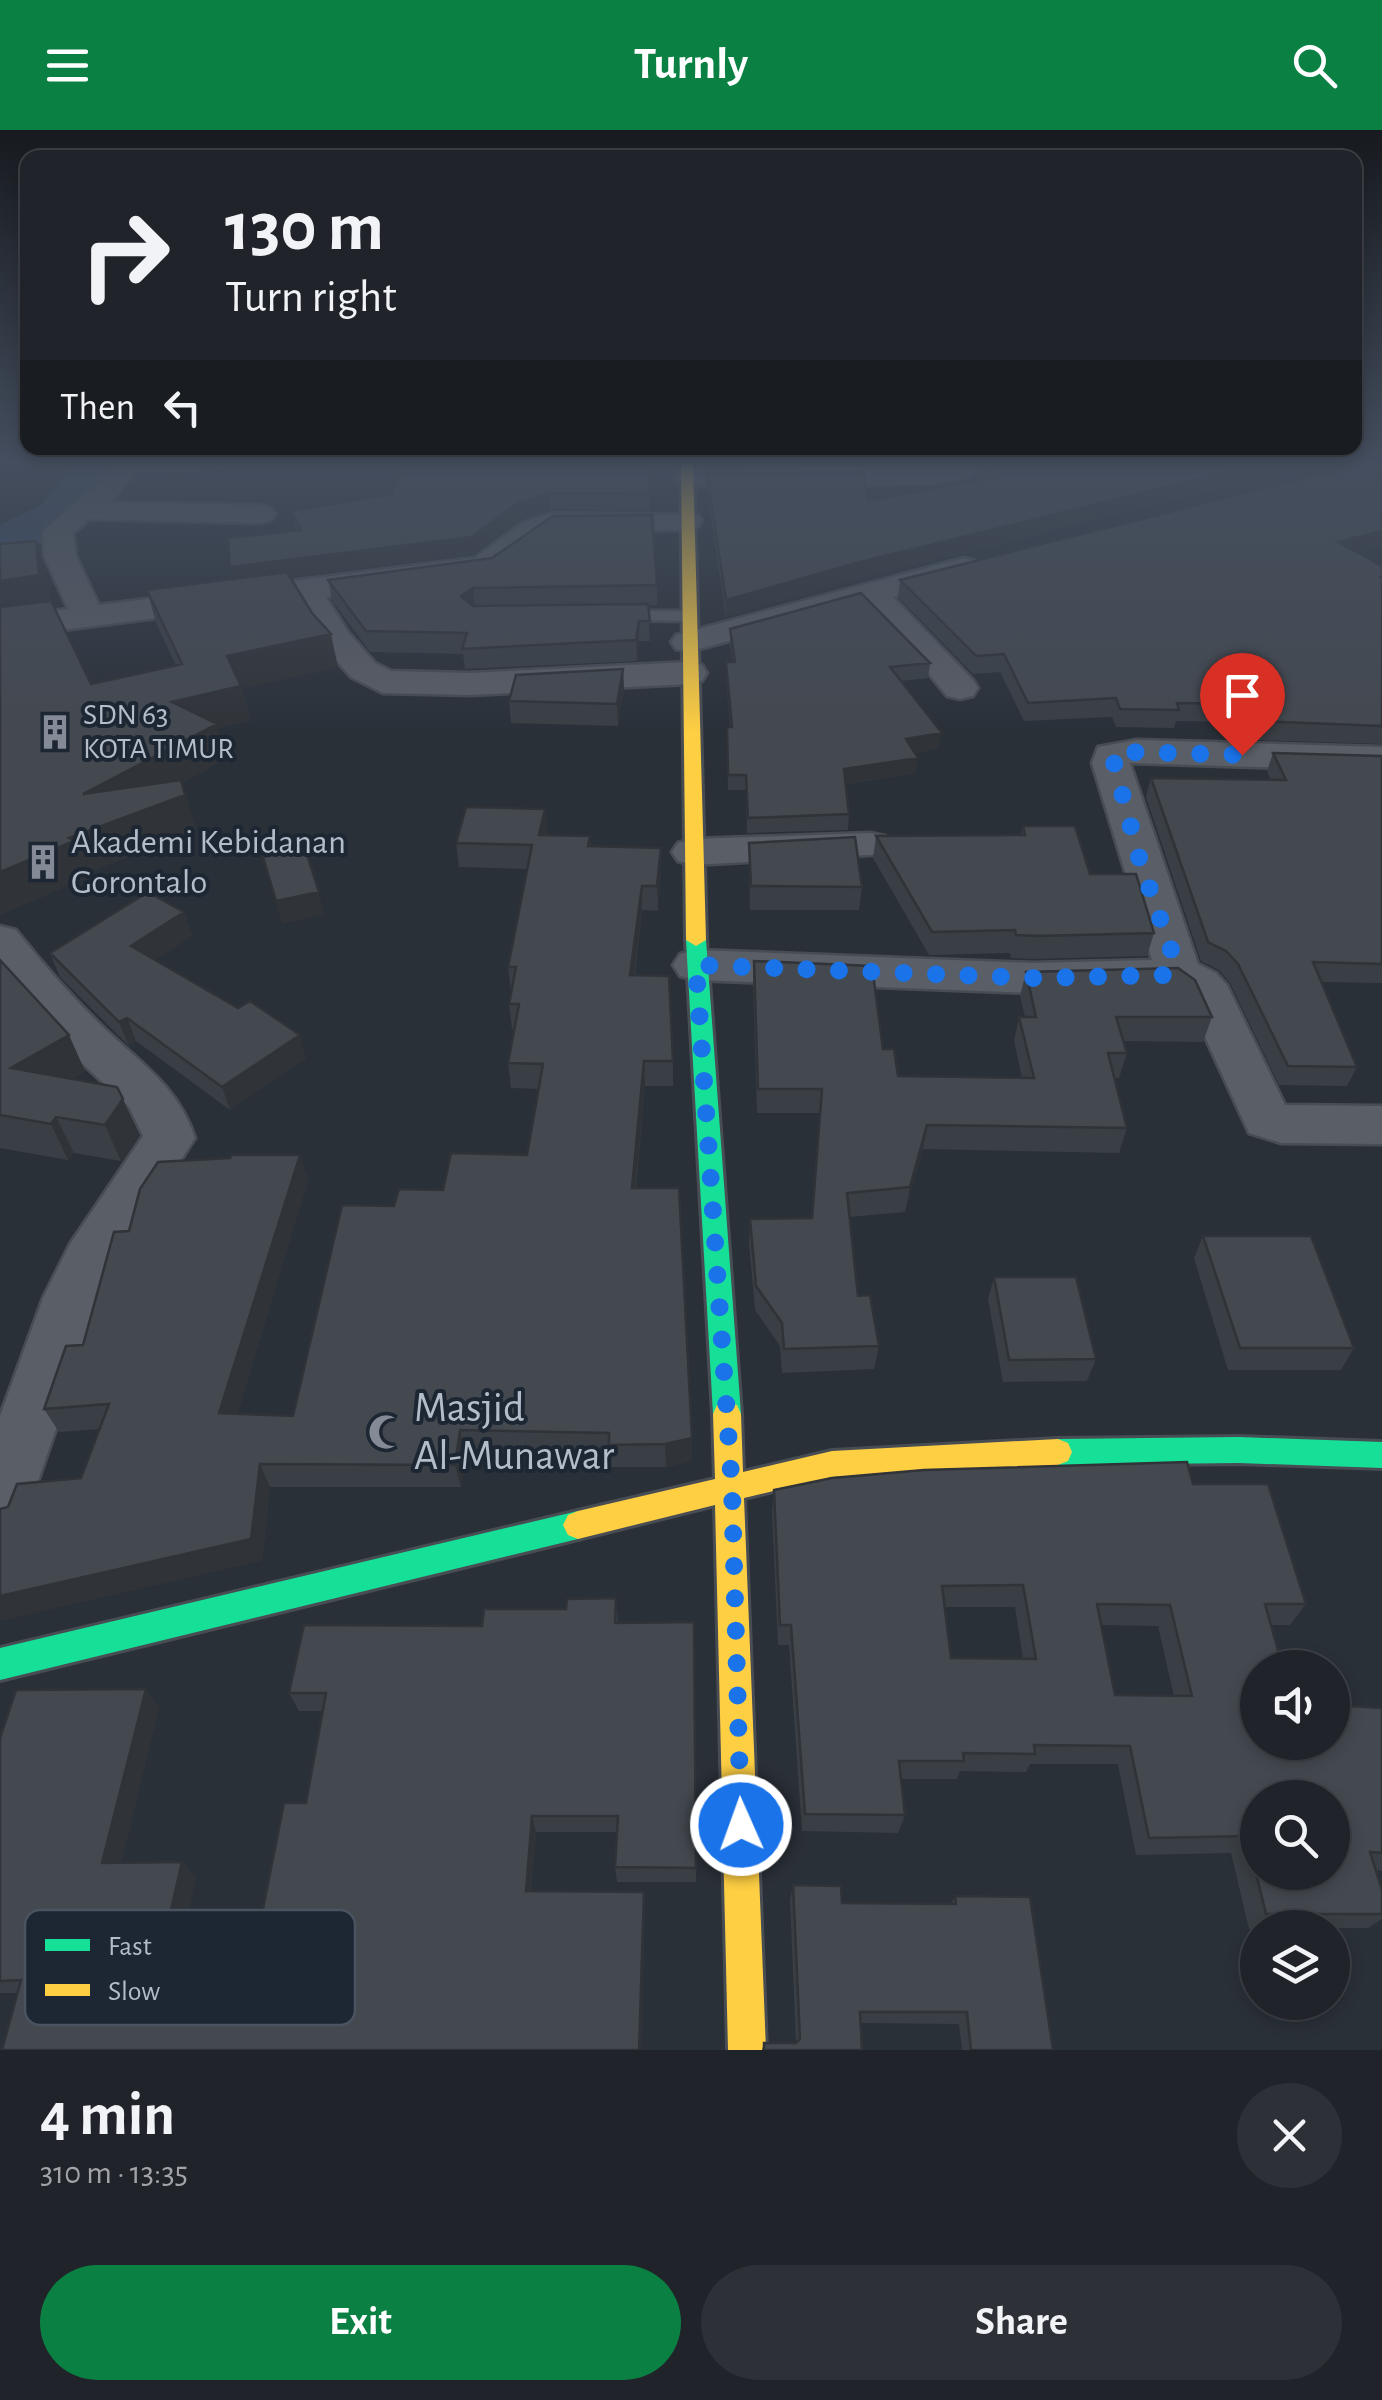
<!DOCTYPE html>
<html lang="en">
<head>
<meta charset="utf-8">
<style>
  :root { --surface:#20242a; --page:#2d3036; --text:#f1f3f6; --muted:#a2a4a8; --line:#3d4147; --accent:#0b8043 }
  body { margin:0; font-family:"Alegreya Sans",sans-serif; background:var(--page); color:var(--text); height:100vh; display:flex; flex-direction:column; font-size:38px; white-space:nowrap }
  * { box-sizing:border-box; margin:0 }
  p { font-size:32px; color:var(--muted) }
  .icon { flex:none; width:55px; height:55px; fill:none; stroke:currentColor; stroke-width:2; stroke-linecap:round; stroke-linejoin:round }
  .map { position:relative; height:1920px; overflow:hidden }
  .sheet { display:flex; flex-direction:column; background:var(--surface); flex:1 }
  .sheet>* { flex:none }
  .hud { position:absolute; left:20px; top:20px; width:1342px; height:305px; border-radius:20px; box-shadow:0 5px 15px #0003,0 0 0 2px var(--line); background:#20242a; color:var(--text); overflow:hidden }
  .buttons { position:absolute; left:1240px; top:1520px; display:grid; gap:20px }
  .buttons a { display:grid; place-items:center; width:110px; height:110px; border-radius:50%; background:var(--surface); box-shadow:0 5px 15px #0003,0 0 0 2px var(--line); font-size:50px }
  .pin { position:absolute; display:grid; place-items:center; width:85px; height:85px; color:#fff; margin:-102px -42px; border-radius:50% 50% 50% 0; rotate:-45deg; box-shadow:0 0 10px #0007 }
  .pin .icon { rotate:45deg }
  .me { position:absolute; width:110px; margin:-55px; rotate:358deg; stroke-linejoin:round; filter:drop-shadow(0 0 8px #0008) }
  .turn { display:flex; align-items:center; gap:35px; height:210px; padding:0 40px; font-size:45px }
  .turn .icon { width:130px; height:130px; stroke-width:2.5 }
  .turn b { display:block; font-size:70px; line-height:85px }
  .then { display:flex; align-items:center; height:95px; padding:0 40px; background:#0003; gap:20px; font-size:38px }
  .round { display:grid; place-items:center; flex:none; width:105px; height:105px; border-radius:52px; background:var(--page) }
  .head { display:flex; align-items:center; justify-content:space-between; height:170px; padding:0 40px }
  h1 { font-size:60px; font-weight:700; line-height:75px }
  .button { display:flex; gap:20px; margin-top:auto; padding:20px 40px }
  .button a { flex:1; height:115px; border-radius:60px; background:var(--accent); color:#fff; font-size:40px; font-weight:700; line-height:115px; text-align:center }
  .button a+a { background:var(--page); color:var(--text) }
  header { display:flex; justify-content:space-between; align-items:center; height:130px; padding:0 40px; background:var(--accent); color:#fff; font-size:45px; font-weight:700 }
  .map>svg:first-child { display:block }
</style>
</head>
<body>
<header><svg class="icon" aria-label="menu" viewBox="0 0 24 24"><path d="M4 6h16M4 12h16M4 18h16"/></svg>Turnly<svg class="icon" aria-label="search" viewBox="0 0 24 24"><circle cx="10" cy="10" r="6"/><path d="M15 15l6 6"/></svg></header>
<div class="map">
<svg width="1382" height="1920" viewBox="0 0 1382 1920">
  <rect width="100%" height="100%" fill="#2a3038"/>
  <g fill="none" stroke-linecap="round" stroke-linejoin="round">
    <path fill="#384963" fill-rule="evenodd" d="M74,334H120C83,395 71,408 0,425V395L41,375Z"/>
    <defs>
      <path id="lane" d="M121,334H259L252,338L126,341L121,340Z
        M618,481H688L696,486L688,491L612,490L610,486Z"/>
      <path id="street" d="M113,334H142L111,372L260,375L271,378L275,384L271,390L260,393L90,389L73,403L76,426L99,475L475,428L522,393L551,383L698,385L702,391L698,397L687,400L553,401L494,444L326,467L348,502L375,533L391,541L470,543L689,532L702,535L707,543L702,551L689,554L470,565L383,563L351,547L322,514L296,470L0,508V488L68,479L44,426L43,401L96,355Z
        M951,334H989L966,348L933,354L689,356L679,353L675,347L679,341L689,338Z
        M964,428L975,431L980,438L975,445L893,467L973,550L978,558L973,566L960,569L947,566L905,515L863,475L688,522L676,519L671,512L676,505Z
        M1137,610L1382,617V641L1130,633L1198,834L1216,843L1227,855L1285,975L1382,976V1014L1281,1013L1249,1003L1189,872L1171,859L1033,863L696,850L680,846L673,835L680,824L696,820L1033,833L1152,830L1092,633L1098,617Z
        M870,703L885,706L891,715L885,724L693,735L678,731L672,722L678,713L693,709Z
        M0,796L16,800C43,834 72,867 103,897C140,933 178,956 195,1008L121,1125L101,1168L23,1395L0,1404V1286L43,1168L70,1114L143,1006L129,977L70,922L0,841Z"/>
      <path id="fast" d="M696,804L706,810L741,1284L737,1293L727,1296L717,1293L713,1284L686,810Z
        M1239,1307L1382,1312V1338L1239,1333L1058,1335L1048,1331L1044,1322L1048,1313L1058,1309Z
        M578,1381L588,1385L593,1395L588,1405L578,1409L0,1550V1518Z"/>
      <path id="slow" d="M681,334H693L706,810L696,816L686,810Z
        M727,1272L737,1275L741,1284L743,1342L832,1321L1058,1309L1068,1313L1072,1322L1068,1331L1058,1335L832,1347L744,1368L766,1920H728L715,1375L578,1409L568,1405L563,1395L568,1385L578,1381L715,1349L713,1284L717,1275Z"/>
    </defs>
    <use href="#lane" stroke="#484c53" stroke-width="5"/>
    <use href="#street" stroke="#484c53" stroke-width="5"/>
    <use href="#fast" stroke="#484c53" stroke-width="6"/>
    <use href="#slow" stroke="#484c53" stroke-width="6"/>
    <use href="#lane" fill="#5a5e66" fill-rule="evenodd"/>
    <use href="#street" fill="#5a5e66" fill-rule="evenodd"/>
    <use href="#fast" fill="#16e098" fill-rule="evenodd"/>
    <use href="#slow" fill="#ffcf43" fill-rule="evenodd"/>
  </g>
  <path fill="#3a3f45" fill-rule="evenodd" d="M402,334L650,364V381L550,379L520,390L474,424L290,447L338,537L242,558L250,590L218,598L226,629L182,653L196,700L86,743L88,747L0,785V414L36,411L47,442L50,471L91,554L176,535L156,493L147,460L233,449L296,400L292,381L392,364Z
    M977,334H1319L854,450L726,487L707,360V343L868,371L980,350L976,347Z
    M1382,416L1357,423L1382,436V614L1252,610L1244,592L1176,591L1174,598L1116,597L1112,587L1024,591L1000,542L973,544L898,467L900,450Z
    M492,428L657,455V475H648L650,511H639L637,531L465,539L463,524L370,522L332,470L328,450Z
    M730,499L930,533L928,548L901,551L939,618L915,623L916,643L846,654L849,684L848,700L747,703L746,660H728L727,597H730L726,547V532H733L730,514Z
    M623,539L624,561L618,596L511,593L509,571Z
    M1273,623L1382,626V853L1321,852L1357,937L1347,956L1279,955L1230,853L1219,840L1201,831L1146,667L1151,648L1271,650L1267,641Z
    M545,679L546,705L590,706L591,716L661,718V742L658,781L642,780L635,845L673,931V956H645L636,1058L692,1308V1331L666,1337H611L610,1326L465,1323L461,1357H270L262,1431L81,1348L100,1299L59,1302L44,1279L83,1215L129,1101L300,1025L308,1050L237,1284L293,1286L394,1076L443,1060L527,1025L539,959L511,958L508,933L514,899H512L509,874L511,861L508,837L527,739L459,737L456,713Z
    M1023,696L1090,744L1154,803L1147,826L1033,829L1011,828L1010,823L929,825L873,728L876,706L1021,705Z
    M749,713L862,757L859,780H750Z
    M184,782L192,806L155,830L306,928L230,980L136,911L129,916L60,847L50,823Z
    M0,830L85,941L72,949L139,1006L121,1031L74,1023L68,1030L0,1018Z
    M754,831L883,919L898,946L1022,948L1014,911L1019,887H1025L1020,866L1026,842L1212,887L1203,912L1123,911L1127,923L1119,948H1114L1127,998L1119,1023L923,1019L905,1082L849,1087L858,1166L879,1216L874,1239L782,1243L780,1216L755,1180L749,1113L750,1089L812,1088L819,983H757L753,856Z
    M1203,1106L1354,1218L1341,1240H1228L1194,1128Z
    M994,1147L1096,1229L1087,1251L1003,1252L988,1169Z
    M1193,1354L1306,1474L1290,1495H1271L1258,1612L1382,1578V1741L1376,1740L1382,1760V1789L1368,1798H1258V1799H1249L1231,1723L1136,1725L1118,1634H1030L1026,1642L960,1641L957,1649H901L905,1685L898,1703L802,1701L789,1515H778L772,1382L774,1360ZM945,1477H1015L1023,1529L951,1528ZM1101,1495L1158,1496L1174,1566L1115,1565Z
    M616,1468L618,1493L694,1492L696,1752H617L615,1737L617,1702H536L531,1761L644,1762L645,1776L641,1920H2L18,1863H0V1608L146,1559L159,1577L121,1733L182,1732L196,1747L188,1784H262L306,1673L323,1581H299L289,1563L482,1496Z
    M793,1755L842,1773L951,1774L955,1766L1053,1920H962L959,1894L861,1893L862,1920H762L764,1913L796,1912L790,1770Z"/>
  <path fill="#303338" d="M1260,334H1319L854,450L726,487V470L856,433Z
    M549,363L550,379L520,390L474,424L235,454L230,437L518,373Z
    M1382,401V416L1332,429L1338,412Z
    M36,411L47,442L51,477L0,485V451Z
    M473,458L475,478L461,466Z
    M639,491V511L637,531L636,510Z
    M331,504L338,537L242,558L250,590L218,598L226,629L182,653L196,700L86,743L88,747L0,785V742L69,708L83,664L172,572L227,526Z
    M623,539L624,561L618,596L617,574Z
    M942,603L939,618L904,625L906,609Z
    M918,628L916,643L842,654L844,639Z
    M545,679L547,703L541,730L539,705Z
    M661,718V742L658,781L657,756Z
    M642,756V780L631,870L630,845Z
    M319,762L324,785L282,794L276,771Z
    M184,782L192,806L140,840L131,816Z
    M127,888L136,911L129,916L119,892Z
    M69,905L85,941L29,974L11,938Z
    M300,905L306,928L230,980L222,957Z
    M644,931L645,956L633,1082L632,1058Z
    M123,969L139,1006L121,1031L105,995Z
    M56,987L74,1023L68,1030L51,994Z
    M927,995L923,1019L905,1082L910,1057Z
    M300,1025L308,1050L230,1306L219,1283Z
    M460,1300L465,1323L461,1357L455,1335Z
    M692,1308V1331L666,1337L665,1314Z
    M260,1334L270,1357L262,1431L0,1491V1466Z
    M146,1559L159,1577L118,1748L102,1733Z
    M532,1686L536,1702L530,1775L526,1761Z
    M182,1732L196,1747L185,1798L170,1784Z
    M644,1762L645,1776L641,1920H639Z"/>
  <path fill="#444950" stroke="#303338" stroke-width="2.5" fill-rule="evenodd" d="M402,334H648L650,364L549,363L518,373L472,407L230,437L228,408L301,400L292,381L392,364Z
    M982,334H1260L856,433L726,470L707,343L863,342L868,371L996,347Z
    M1360,334H1382V401L1338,412L1382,436V446L1380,447L1382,449V596L1258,591L1250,574L1177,573L1179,580L1120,579L1116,568L1028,573L1004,524L976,526L900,450Z
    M652,385L657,455L473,458L461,466L473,476L648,474L650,491H639L636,510L462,519L467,503L366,501L328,450L492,428L553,386Z
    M36,411L39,445L0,451V414Z
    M287,442L312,483L331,504L227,526L241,556L172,572L217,594L83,664L181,650L185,665L69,708L74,711L0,742V477L51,471L91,554L182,534L147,460Z
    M861,463L930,533L890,537L942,603L906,609L918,628L844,639L849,684L748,688L746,645H728L727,597H732L726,532H735L730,499Z
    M623,539L617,574L509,571L516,545Z
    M1273,623L1382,626V834L1313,832L1357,937L1288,936L1238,834L1226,821L1208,812L1151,648L1286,650Z
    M466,677L545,679L539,705L590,706L588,716L661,718L657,756H642L630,845L669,846L673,931H644L632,1058H679L692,1308L665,1314L609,1315V1303L460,1300L455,1335L260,1334L251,1409L0,1466V1379L8,1377L17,1354L81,1348L109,1274L44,1279L66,1216L83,1215L114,1102L129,1101L140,1059L158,1032L230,1028L232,1025H300L219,1283L293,1286L342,1075L394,1076L399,1059L443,1060L451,1023L527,1025L543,934L508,933L519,874H509L516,837H508L532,715L456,713Z
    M1023,696H1075L1090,744H1136L1154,803L1038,806L1016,805L1015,800L932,802L876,706L1025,705Z
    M855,707L862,757L751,756L749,713Z
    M305,718L319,762L276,771L263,727Z
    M148,762L184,782L131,816L238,878L250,871L300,905L222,957L127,888L119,892L50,823Z
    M0,830L69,905L11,938L117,957L123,969L105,995L56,987L51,994L0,985Z
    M754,831L872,836L883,919H894L898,946L1034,948L1019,887H1036L1026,842L1178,838L1195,850L1212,887H1116L1127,923H1108L1127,998L927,995L910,1057L847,1063L858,1166L870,1165L879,1216L784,1219L782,1193L756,1156L750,1089L812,1088L822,959H758Z
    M1203,1106H1311L1354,1218H1240Z
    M994,1147H1076L1096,1229L1009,1230Z
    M1187,1332L1193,1354H1268L1306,1474H1265L1283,1538H1258V1612H1332V1575L1382,1578V1723L1370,1722L1382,1760V1784H1266L1247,1706L1149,1708L1130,1616L1034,1615L1035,1624L963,1623L964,1631H899L905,1685L805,1684L791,1495H780L774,1360L832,1348L924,1340ZM1023,1455L1036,1529L951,1528L942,1456ZM1097,1474L1170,1475L1192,1566L1115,1565ZM1258,1668H1332V1742H1258Z
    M616,1468L615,1493L694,1492L696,1738L615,1737L618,1686H532L526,1761L644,1762L639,1920H2L21,1850L0,1851V1608L16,1560L146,1559L102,1733L182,1732L170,1784H262L284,1673H306L326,1563H289L304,1495L482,1496L484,1479H566L567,1469Z
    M793,1755L841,1756L842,1773L956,1774L955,1766L1030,1767L1053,1920H971L967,1882H860L862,1920H764V1913H796L800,1909Z"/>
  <linearGradient id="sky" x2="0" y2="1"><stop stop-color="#171a1f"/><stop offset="0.55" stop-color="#444e5e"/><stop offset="1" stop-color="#444e5e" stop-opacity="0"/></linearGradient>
  <rect width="1382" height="603" fill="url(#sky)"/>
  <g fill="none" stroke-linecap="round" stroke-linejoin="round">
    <path stroke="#1a73e8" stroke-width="18" stroke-dasharray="0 32.4" d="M741,1695L732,1358L696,835L1034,848L1164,845L1175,835L1174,828L1140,731L1112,625L1137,622L1242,625"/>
  </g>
  <defs>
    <symbol id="building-bare" viewBox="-9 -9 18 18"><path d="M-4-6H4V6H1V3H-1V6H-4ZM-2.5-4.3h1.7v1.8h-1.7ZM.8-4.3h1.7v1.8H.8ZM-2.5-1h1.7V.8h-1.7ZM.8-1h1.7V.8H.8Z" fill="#848b96" stroke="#1d2633" stroke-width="2.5" paint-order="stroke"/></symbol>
    <symbol id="mosque-bare" viewBox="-9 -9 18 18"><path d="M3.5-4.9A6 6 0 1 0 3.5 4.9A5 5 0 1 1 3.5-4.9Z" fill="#848b96" stroke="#1d2633" stroke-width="2.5" paint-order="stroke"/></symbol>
  </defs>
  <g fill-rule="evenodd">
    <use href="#building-bare" x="30" y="577" width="50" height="50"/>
    <use href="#building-bare" x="18" y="707" width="50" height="50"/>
    <use href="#mosque-bare" x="361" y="1277" width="50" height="50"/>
  </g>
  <g text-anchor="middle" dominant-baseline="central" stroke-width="8" stroke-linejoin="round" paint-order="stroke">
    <g font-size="30" fill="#b4bcc9" stroke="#1d2633" text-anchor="start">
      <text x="83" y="585">SDN 63<tspan x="83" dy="34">KOTA TIMUR</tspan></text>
    </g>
    <g font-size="35" fill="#b4bcc9" stroke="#1d2633" text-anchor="start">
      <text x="71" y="712">Akademi Kebidanan<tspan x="71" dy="40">Gorontalo</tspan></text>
    </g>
    <g font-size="42" fill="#b4bcc9" stroke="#1d2633" text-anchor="start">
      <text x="414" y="1278">Masjid<tspan x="414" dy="48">Al-Munawar</tspan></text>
    </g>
  </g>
  <rect x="25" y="1780" width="330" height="115" rx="15" fill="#1d2633" stroke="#4a5360" stroke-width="2.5"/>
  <rect x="45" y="1809" width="45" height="12" fill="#16e098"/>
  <rect x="45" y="1854" width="45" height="12" fill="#ffcf43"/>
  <g font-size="28" fill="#b4bcc9">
    <text x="108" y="1825">Fast</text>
    <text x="108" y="1870">Slow</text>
  </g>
</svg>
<div class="buttons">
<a><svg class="icon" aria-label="sound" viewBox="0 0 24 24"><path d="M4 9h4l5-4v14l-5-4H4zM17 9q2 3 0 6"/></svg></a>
<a><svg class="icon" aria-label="search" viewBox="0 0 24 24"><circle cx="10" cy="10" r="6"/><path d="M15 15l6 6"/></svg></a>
<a><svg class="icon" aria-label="layers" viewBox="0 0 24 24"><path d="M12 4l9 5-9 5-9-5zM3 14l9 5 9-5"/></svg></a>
</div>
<div class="pin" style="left:1242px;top:625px;background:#d93025"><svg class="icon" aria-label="arrive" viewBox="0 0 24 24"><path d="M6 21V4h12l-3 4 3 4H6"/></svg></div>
<svg class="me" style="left:741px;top:1695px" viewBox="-20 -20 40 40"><circle r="17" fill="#1a73e8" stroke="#fff" stroke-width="3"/><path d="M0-11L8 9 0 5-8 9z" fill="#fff"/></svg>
<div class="hud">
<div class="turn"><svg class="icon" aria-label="right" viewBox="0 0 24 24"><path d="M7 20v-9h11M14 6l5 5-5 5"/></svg><div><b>130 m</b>Turn right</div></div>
<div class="then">Then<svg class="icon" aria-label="left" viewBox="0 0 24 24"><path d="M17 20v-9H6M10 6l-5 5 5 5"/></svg></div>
</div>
</div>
<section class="sheet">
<div class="head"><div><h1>4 min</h1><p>310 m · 13:35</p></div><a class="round"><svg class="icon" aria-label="close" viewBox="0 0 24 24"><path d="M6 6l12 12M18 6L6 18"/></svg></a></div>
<div class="button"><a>Exit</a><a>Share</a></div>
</section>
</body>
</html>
